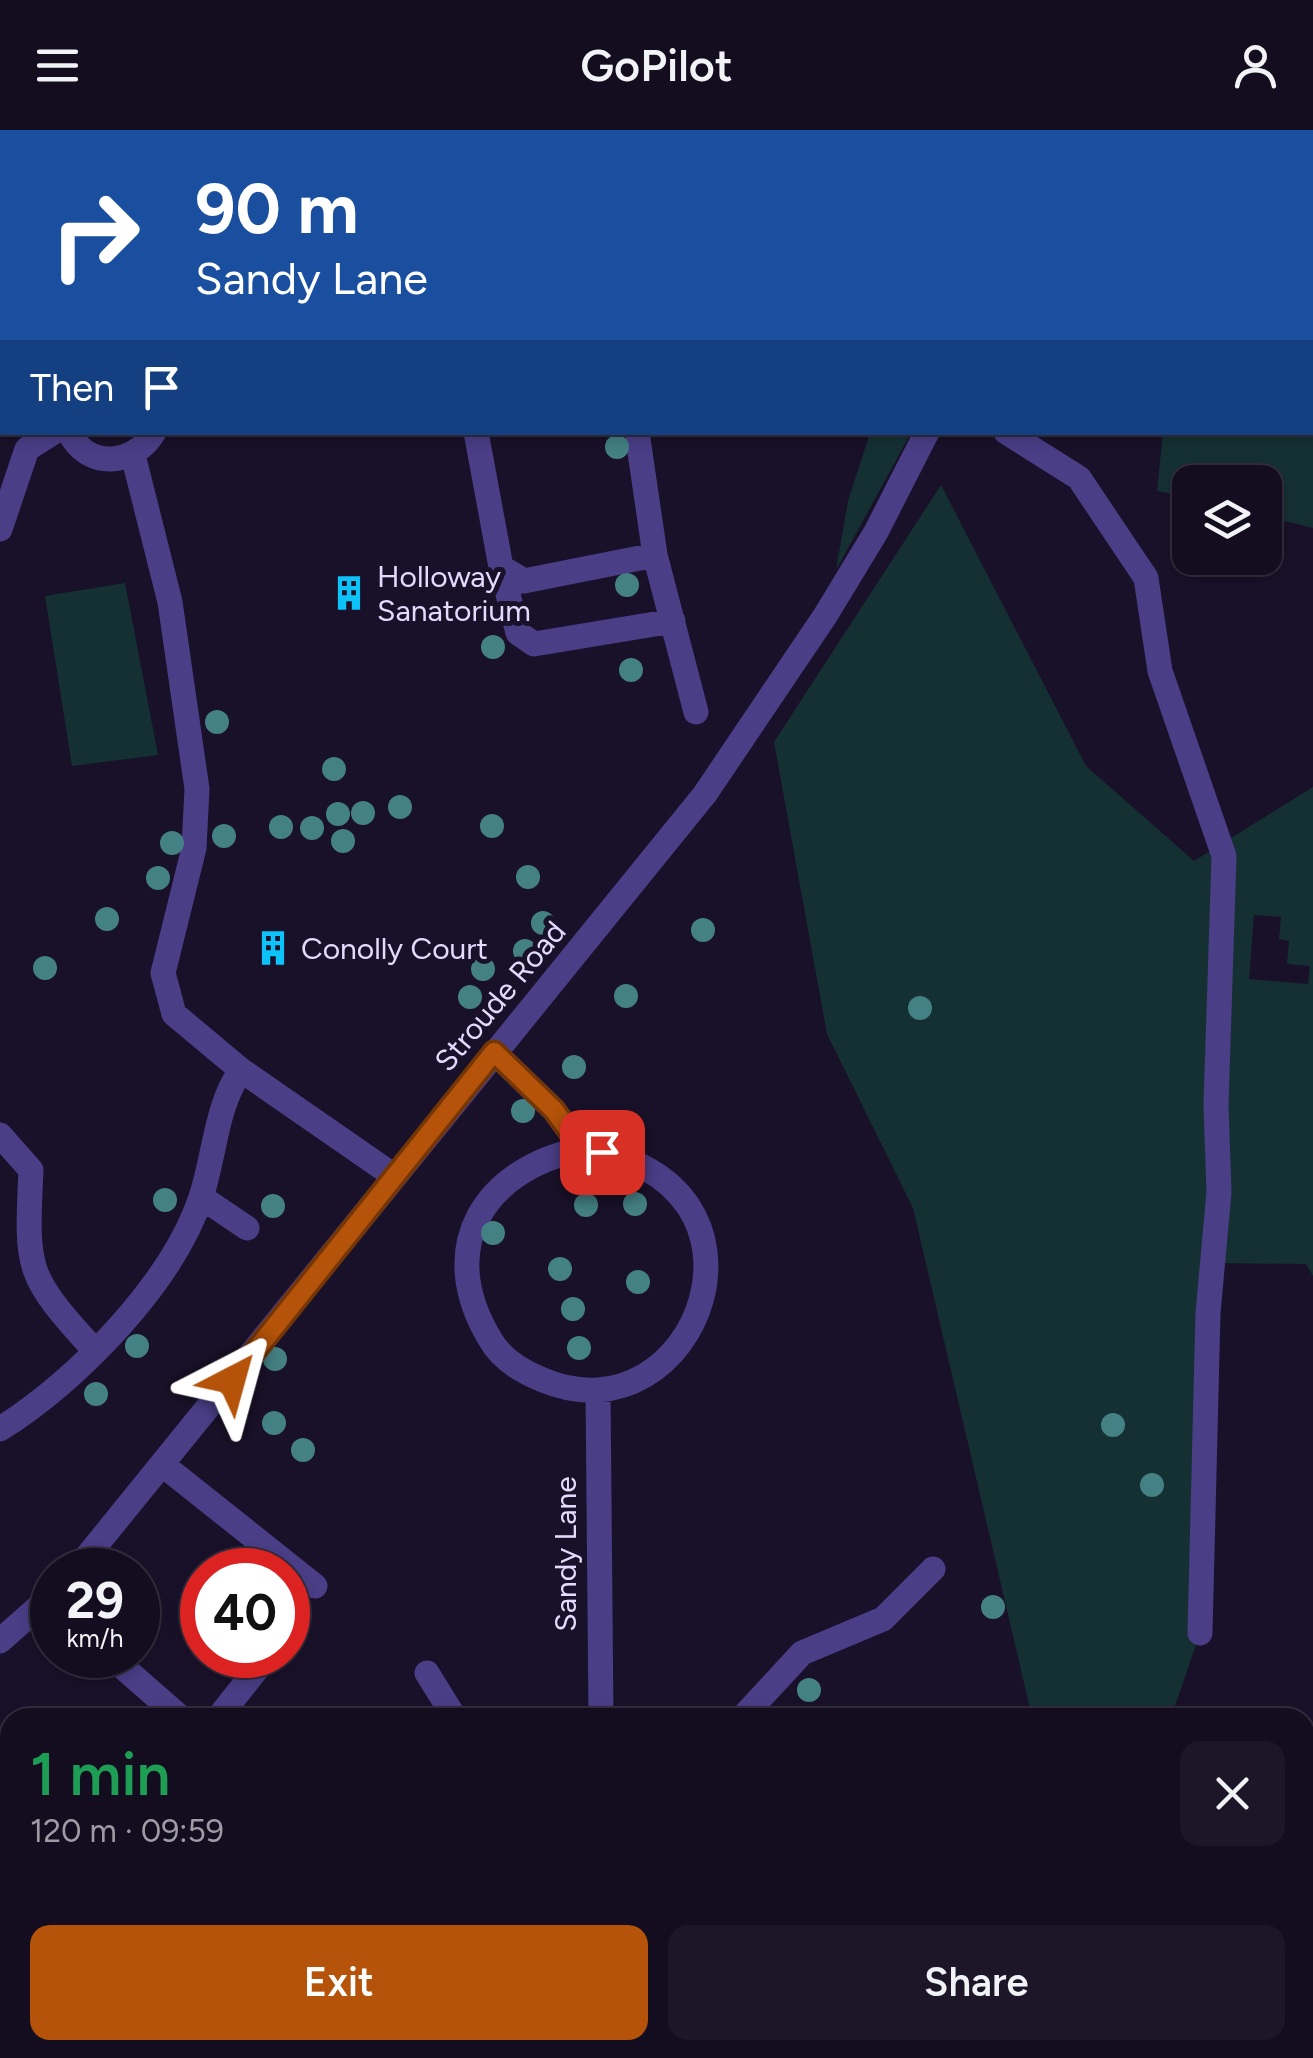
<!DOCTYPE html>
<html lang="en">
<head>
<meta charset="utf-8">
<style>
  :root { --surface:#130d1f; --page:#1c1628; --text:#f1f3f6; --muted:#9d9ca4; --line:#322d3d; --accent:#b45309 }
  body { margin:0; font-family:Figtree,sans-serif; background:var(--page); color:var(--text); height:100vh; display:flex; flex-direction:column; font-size:38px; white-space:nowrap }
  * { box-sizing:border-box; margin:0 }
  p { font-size:32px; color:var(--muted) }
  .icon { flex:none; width:55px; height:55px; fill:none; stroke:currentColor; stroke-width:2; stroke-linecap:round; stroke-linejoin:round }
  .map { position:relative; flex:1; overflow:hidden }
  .side { position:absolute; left:0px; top:1578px; width:1315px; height:352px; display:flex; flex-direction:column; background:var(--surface); border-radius:30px 30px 0 0; box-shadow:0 5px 15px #0003,0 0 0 2px var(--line) }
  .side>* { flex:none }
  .hud { position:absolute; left:0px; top:0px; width:1315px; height:305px; box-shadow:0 5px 15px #0003,0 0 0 2px var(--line); background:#1a4fa0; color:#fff; overflow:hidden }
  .controls { position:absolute; left:1172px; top:335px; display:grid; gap:20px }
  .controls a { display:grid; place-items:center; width:110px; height:110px; border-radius:20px; background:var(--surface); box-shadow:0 5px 15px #0003,0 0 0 2px var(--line); font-size:50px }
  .speed { position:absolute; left:30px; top:1418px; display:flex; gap:20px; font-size:50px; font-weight:700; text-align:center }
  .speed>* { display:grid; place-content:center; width:130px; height:130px; border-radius:50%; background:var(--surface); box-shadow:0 5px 15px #0003,0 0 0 2px var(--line); line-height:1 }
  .speed small { font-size:25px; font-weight:400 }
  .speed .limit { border:15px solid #d22; background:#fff; color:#111 }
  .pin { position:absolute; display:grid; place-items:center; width:85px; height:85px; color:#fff; margin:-42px; border-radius:20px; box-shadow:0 5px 15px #0006 }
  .me { position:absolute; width:110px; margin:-55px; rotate:39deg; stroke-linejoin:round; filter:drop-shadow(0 0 8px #0008) }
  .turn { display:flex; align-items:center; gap:35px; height:210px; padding:0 30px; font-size:45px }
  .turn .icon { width:130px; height:130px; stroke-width:2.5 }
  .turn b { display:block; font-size:70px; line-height:85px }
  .then { display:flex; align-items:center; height:95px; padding:0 30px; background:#0003; gap:20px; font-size:38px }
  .round { display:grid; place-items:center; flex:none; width:105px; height:105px; border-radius:20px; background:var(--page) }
  .headline { display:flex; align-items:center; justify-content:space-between; height:170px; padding:0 30px }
  h1 { font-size:60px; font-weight:600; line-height:75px; color:#1e9e55 }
  .action { display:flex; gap:20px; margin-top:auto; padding:20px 30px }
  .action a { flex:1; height:115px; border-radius:20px; background:var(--accent); color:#fff; font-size:40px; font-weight:600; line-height:115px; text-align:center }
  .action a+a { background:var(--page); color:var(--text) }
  header { display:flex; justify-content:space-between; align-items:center; height:130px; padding:0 30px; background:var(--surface); font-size:45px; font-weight:600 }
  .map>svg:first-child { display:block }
</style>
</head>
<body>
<header><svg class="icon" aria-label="menu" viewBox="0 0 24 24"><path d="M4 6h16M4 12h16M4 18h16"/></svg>GoPilot<svg class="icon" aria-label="person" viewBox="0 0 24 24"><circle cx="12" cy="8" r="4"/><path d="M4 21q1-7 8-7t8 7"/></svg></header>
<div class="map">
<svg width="1313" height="1928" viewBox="0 0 1313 1928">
  <rect width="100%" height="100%" fill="#191129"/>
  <path fill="#153033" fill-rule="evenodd" d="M1070,0H1225L1227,2H1069Z
    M1313,96V398L1265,386V352H1190V368L1157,361L1163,303L1312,302Z
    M870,303H911L836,440L848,371Z
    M941,355L1086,636L1194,731L1313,657V1146L1306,1134L1213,1133L1200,1503L1173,1582L1180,1587H1032L913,1078L827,904L774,612ZM1254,785L1281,787L1279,809L1289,811L1287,834L1310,836L1308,854L1249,849Z
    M125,453L158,625L72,636L45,466Z
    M1305,1663L1313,1668V1928H816L820,1920H1305Z"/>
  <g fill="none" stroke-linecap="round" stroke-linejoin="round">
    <path stroke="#4a3e87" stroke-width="25" d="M136,0L137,2
      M578,0L579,2
      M1279,0L1281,2
      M430,2L432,0
      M1040,2L1041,0
      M1312,46L1313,47
      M69,302C88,340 134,336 154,302
      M476,302L501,437L524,451L655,425
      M637,302L655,425L696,582
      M1006,302L1079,348L1146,448L1160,541L1224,726L1216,975L1219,1062L1208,1183L1200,1503
      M133,325L170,472L197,659L194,718L163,843L174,884L241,940L394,1046
      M0,399L27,319L54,302
      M501,437L518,503L534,514L673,491
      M494,922L554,980L582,1019C797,1048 698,1315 543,1250C523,1242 501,1229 490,1209C435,1118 483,1039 582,1019
      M0,1005L31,1040C26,1142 26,1145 95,1221
      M201,1067L247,1098
      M598,1260L601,1588
      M0,1299C77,1251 174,1152 202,1064C215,1023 216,976 241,940
      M163,1335L315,1456
      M76,1440L705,664L825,486L876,402L927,302
      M288,1500L299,1485
      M0,1511L52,1465
      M109,1525L181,1588
      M427,1543L455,1588
      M218,1588L268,1525
      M742,1588L802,1523L883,1489L933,1439
      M0,1808L10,1806
      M183,1920L190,1928
      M638,1920L645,1925
      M118,1928L127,1920
      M514,1928L519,1920"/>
  </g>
  <g fill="#448184">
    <circle cx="617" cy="317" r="12"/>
    <circle cx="627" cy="455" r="12"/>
    <circle cx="493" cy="517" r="12"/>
    <circle cx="631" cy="540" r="12"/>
    <circle cx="217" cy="592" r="12"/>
    <circle cx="334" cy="639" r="12"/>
    <circle cx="400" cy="677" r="12"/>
    <circle cx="363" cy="683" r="12"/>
    <circle cx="338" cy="684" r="12"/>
    <circle cx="492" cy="696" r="12"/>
    <circle cx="281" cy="697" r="12"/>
    <circle cx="312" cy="698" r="12"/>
    <circle cx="224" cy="706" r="12"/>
    <circle cx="343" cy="711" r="12"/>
    <circle cx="172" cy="713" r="12"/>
    <circle cx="528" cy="747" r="12"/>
    <circle cx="158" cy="748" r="12"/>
    <circle cx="107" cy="789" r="12"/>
    <circle cx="543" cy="793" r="12"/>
    <circle cx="703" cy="800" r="12"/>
    <circle cx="525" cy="821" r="12"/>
    <circle cx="45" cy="838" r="12"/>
    <circle cx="483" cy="839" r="12"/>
    <circle cx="626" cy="866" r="12"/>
    <circle cx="470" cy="867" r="12"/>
    <circle cx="920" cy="878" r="12"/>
    <circle cx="574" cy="937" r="12"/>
    <circle cx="523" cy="981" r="12"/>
    <circle cx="165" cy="1070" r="12"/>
    <circle cx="635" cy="1074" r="12"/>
    <circle cx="586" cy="1075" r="12"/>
    <circle cx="273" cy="1076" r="12"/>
    <circle cx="493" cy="1103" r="12"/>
    <circle cx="560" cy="1139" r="12"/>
    <circle cx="638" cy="1152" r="12"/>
    <circle cx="573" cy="1179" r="12"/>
    <circle cx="137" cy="1216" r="12"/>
    <circle cx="579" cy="1218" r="12"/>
    <circle cx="275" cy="1229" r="12"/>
    <circle cx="96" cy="1264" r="12"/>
    <circle cx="229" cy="1277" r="12"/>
    <circle cx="274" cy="1293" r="12"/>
    <circle cx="1113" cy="1295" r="12"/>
    <circle cx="303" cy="1320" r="12"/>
    <circle cx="1152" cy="1355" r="12"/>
    <circle cx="993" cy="1477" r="12"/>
    <circle cx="809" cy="1560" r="12"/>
  </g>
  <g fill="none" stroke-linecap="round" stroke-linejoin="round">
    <defs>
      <path id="route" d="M232,1250L494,922L554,980L582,1019L602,1022"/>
    </defs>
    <use href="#route" stroke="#753606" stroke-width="25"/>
    <use href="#route" stroke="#b45309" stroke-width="18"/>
  </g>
  <defs>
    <symbol id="building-bare" viewBox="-9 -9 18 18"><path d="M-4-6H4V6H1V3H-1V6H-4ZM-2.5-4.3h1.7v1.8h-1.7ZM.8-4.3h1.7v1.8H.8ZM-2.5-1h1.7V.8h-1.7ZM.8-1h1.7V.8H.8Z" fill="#0dc2f8" stroke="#191129" stroke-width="2.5" paint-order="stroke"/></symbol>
  </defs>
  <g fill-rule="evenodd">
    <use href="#building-bare" x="324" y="438" width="50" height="50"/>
    <use href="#building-bare" x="248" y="793" width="50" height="50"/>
  </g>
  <g text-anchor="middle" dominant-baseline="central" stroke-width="10" stroke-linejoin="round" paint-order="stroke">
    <g font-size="30" fill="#e3dbfe" stroke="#191129" text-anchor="start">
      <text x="377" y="446">Holloway<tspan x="377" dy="34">Sanatorium</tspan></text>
      <text x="301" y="818">Conolly Court</text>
    </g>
    <g font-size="30" fill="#e3dbfe" stroke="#191129">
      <text transform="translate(500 866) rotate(-50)">Stroude Road</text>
      <text transform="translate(565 1424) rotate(-90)">Sandy Lane</text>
    </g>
  </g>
</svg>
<div class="controls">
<a><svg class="icon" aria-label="layers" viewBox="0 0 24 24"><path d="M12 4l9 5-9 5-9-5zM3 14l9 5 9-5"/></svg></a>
</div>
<div class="speed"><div>29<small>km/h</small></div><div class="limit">40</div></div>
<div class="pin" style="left:602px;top:1022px;background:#d93025"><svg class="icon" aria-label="arrive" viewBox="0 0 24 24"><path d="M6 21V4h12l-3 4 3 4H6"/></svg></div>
<svg class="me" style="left:232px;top:1250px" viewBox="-20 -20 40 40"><path d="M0-17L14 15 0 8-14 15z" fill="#b45309" stroke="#fff" stroke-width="4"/></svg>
<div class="hud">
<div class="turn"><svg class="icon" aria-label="right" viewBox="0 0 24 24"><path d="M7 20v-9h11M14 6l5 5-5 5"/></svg><div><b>90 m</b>Sandy Lane</div></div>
<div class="then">Then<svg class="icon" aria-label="arrive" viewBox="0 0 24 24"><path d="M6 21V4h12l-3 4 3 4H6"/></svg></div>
</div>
<section class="side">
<div class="headline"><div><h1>1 min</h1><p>120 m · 09:59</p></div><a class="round"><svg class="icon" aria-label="close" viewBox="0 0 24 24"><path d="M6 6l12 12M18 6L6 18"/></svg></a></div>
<div class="action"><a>Exit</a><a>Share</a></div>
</section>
</div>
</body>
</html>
